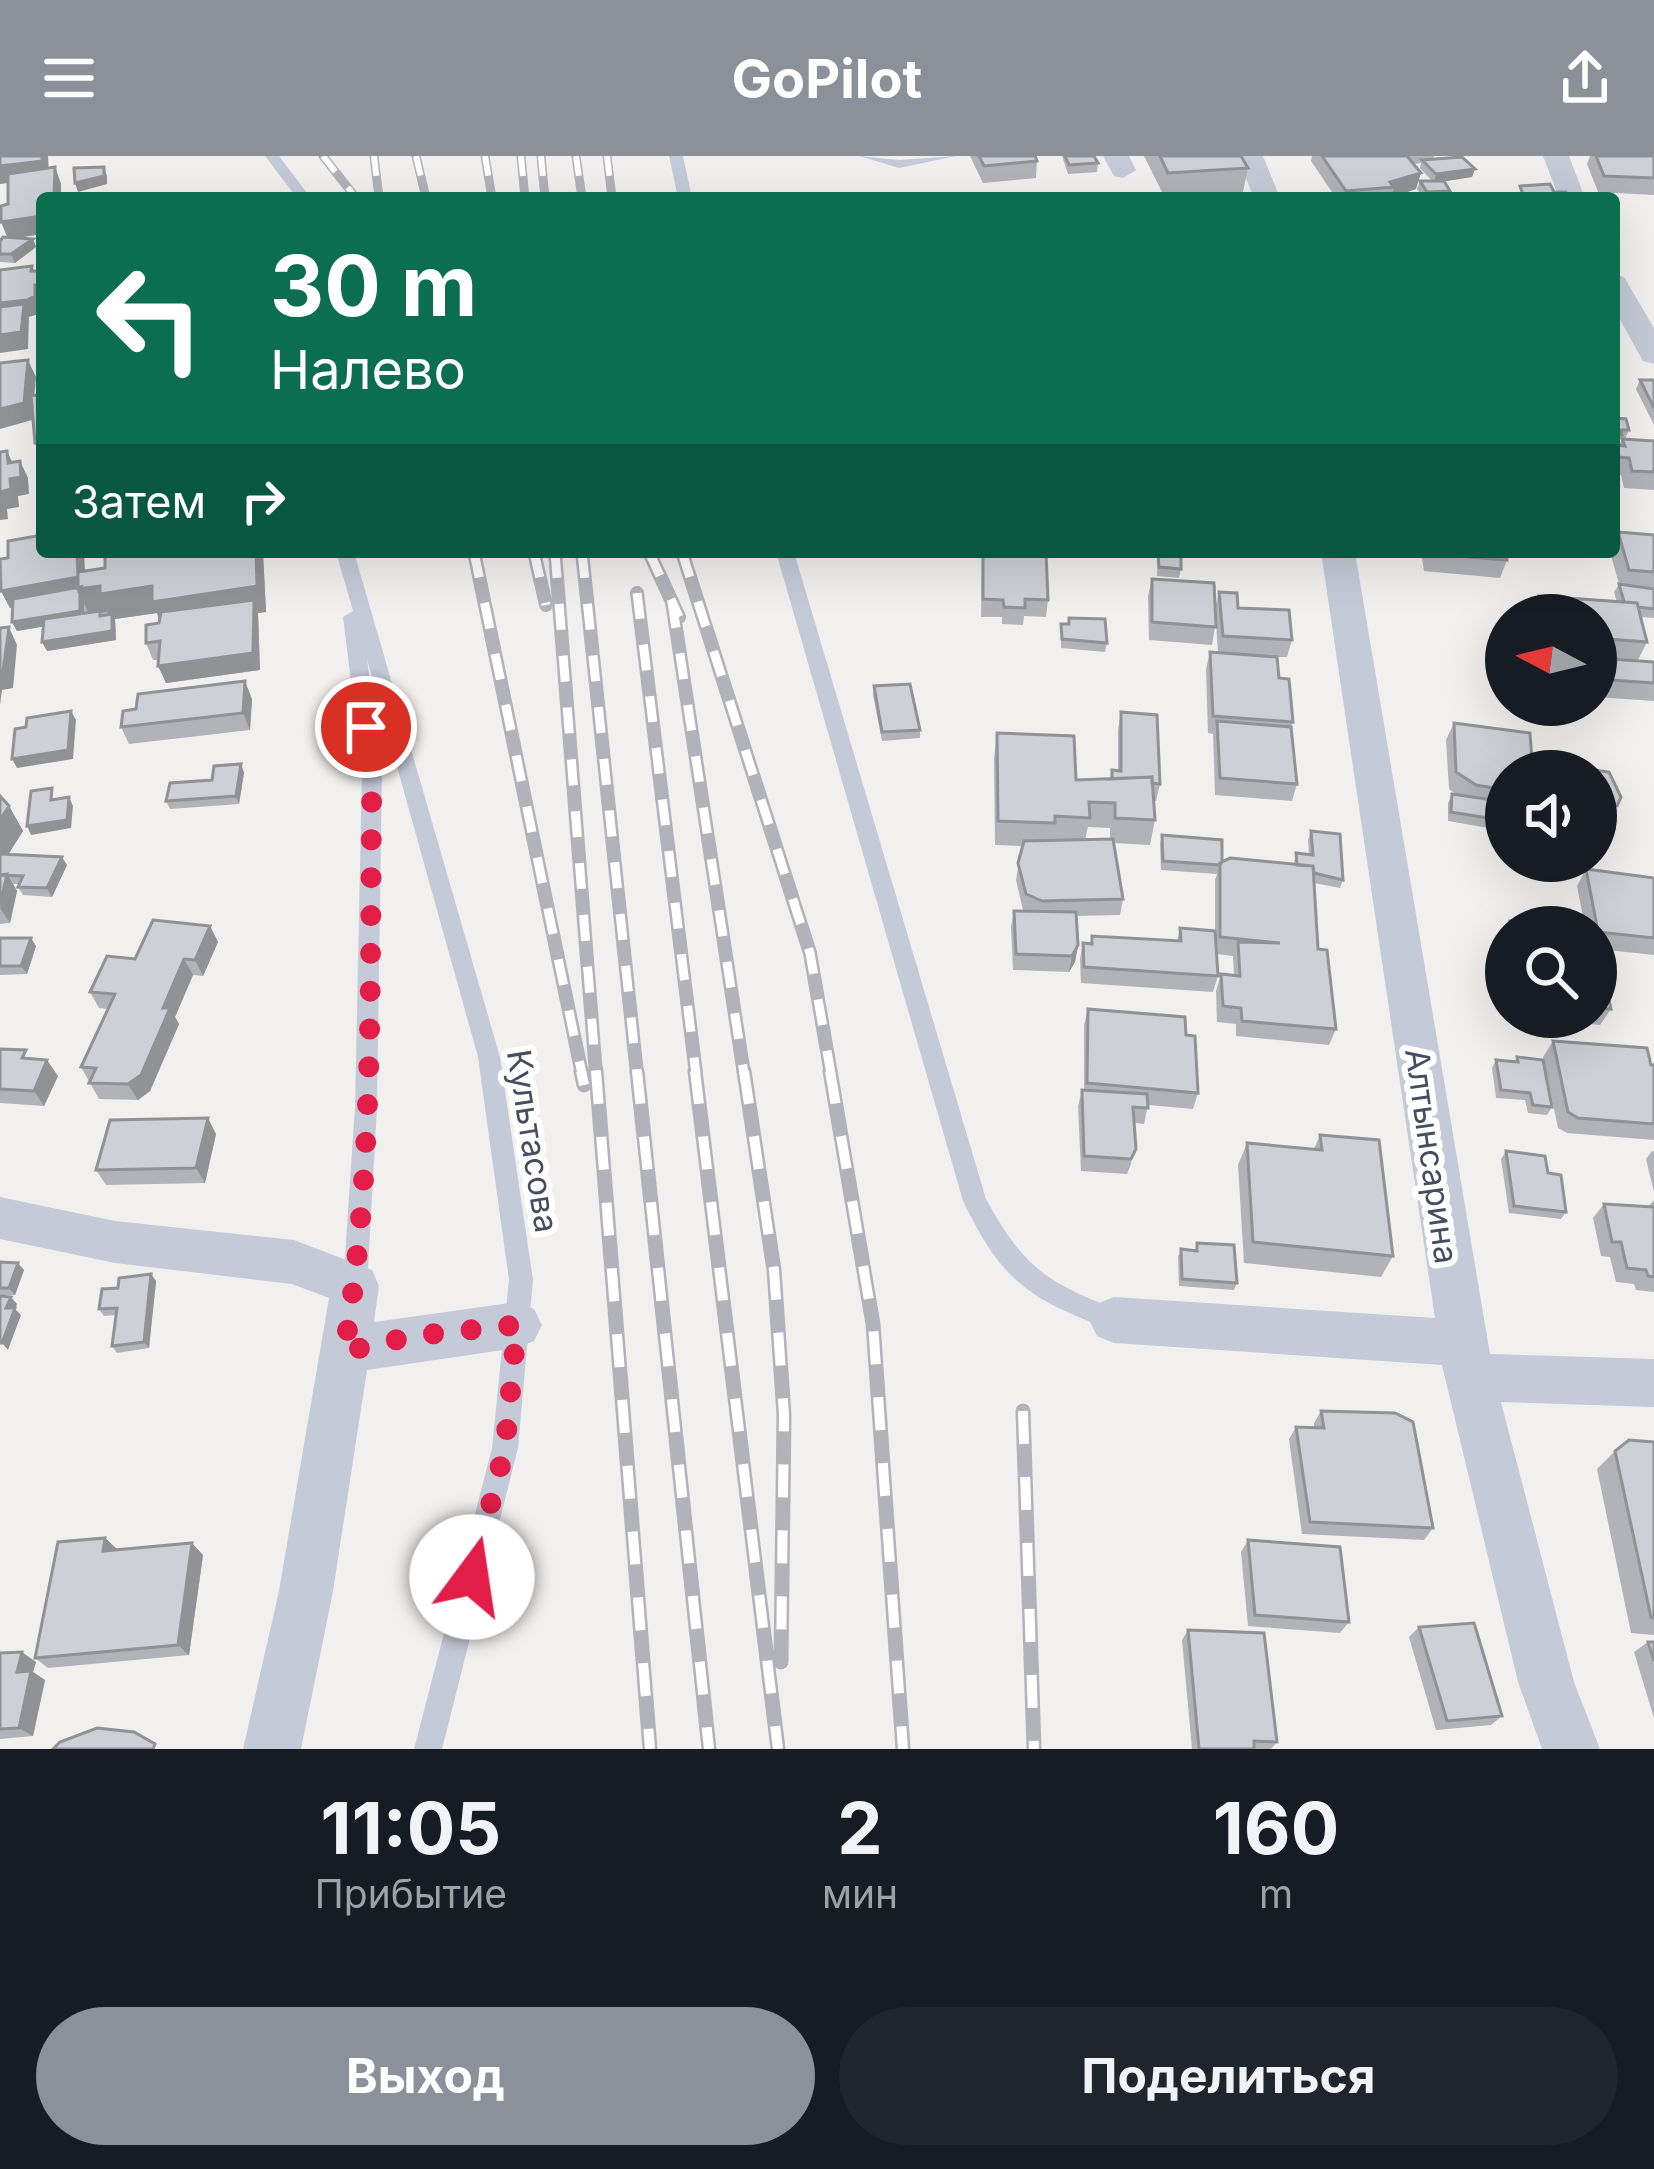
<!DOCTYPE html>
<html lang="ru">
<head>
<meta charset="utf-8">
<style>
  :root { --surface:#171b24; --page:#20242c; --text:#f1f3f6; --muted:#9ea1a6; --accent:#8c9099 }
  body { margin:0; font-family:Inter,sans-serif; background:var(--page); color:var(--text); height:100vh; display:flex; flex-direction:column; font-size:45px; white-space:nowrap }
  * { box-sizing:border-box; margin:0 }
  p { font-size:39px; color:var(--muted) }
  .icon { flex:none; width:66px; height:66px; fill:none; stroke:currentColor; stroke-width:2; stroke-linecap:round; stroke-linejoin:round }
  .map { position:relative; height:1593px; overflow:hidden }
  .sheet { display:flex; flex-direction:column; background:var(--surface); flex:1 }
  .sheet>* { flex:none }
  .top-card { position:absolute; left:36px; top:36px; width:1584px; height:366px; border-radius:12px; box-shadow:0 12px 48px #0002; background:#0b6e4f; color:#fff; overflow:hidden }
  .needle { width:78px; rotate:277deg }
  .buttons { position:absolute; left:1485px; top:438px; display:grid; gap:24px }
  .buttons a { display:grid; place-items:center; width:132px; height:132px; border-radius:50%; background:var(--surface); box-shadow:0 12px 48px #0002; font-size:60px }
  .pin { position:absolute; display:grid; place-items:center; width:102px; height:102px; color:#fff; margin:-51px; border:6px solid #fff; border-radius:50%; box-shadow:0 3px 12px #0007 }
  .me { position:absolute; width:132px; margin:-66px; rotate:14deg; stroke-linejoin:round; filter:drop-shadow(0 0 9px #0008) }
  .turn { display:flex; align-items:center; gap:42px; height:252px; padding:0 36px; font-size:54px }
  .turn .icon { width:156px; height:156px; stroke-width:2.5 }
  .turn b { display:block; font-size:84px; line-height:102px }
  .then { display:flex; align-items:center; height:114px; padding:0 36px; background:#0003; gap:24px; font-size:45px }
  .eta { display:flex; justify-content:space-evenly; align-items:center; height:204px; text-align:center }
  .eta b { font-size:72px; font-weight:700; line-height:84px }
  .button { display:flex; gap:24px; margin-top:auto; padding:24px 36px }
  .button a { flex:1; height:138px; border-radius:72px; background:var(--accent); color:#fff; font-size:48px; font-weight:700; line-height:138px; text-align:center }
  .button a+a { background:var(--page); color:var(--text) }
  header { display:flex; justify-content:space-between; align-items:center; height:156px; padding:0 36px; background:var(--accent); color:#fff; font-size:54px; font-weight:700 }
  .map>svg:first-child { display:block }
</style>
</head>
<body>
<header><svg class="icon" aria-label="menu" viewBox="0 0 24 24"><path d="M4 6h16M4 12h16M4 18h16"/></svg>GoPilot<svg class="icon" aria-label="share" viewBox="0 0 24 24"><path d="M12 15V3M7 8l5-5 5 5M5 13v7h14v-7"/></svg></header>
<div class="map">
<svg width="1654" height="1593" viewBox="0 0 1654 1593">
  <rect width="100%" height="100%" fill="#f2f0ef"/>
  <g fill="none" stroke-linecap="round" stroke-linejoin="round">
    <path fill="#c5cad8" fill-rule="evenodd" d="M265,0H279L311,42H297Z
      M669,0H683L692,42H678Z
      M859,0L899,4L956,0L899,12Z
      M336,396H354L500,901L533,1124L518,1292L442,1593H414L492,1292L509,1124L478,901L367,503L382,615L377,951L367,1130L364,1138L355,1141L346,1138L343,1130L355,951L362,615L343,461L353,455Z
      M776,396H794L986,1043C1025,1114 1048,1127 1123,1156L1126,1164L1123,1172L1114,1175C1030,1143 1003,1128 963,1045Z"/>
    <path fill="#c5cad8" fill-rule="evenodd" d="M1103,0H1129L1136,14L1123,22L1114,20Z
      M1237,0H1263L1280,42H1254Z
      M1543,0H1569L1585,42H1559Z
      M1614,118L1624,121L1654,172V208L1643,205L1614,153Z
      M1321,396H1355L1490,1198L1654,1203V1251L1501,1246L1574,1526L1600,1593H1542L1518,1526L1442,1209L1114,1187L1097,1180L1089,1164L1097,1148L1114,1141L1435,1162Z
      M0,1041L115,1065L294,1084L372,1114L379,1130L374,1166L517,1146L534,1153L542,1169L534,1185L517,1192L367,1214L333,1435L301,1593H243L279,1435L329,1142L292,1128L115,1107L0,1083Z"/>
    <defs>
      <path id="rail-far2" d="M323,0L356,42
        M374,0L379,42
        M416,0L426,42
        M485,0L492,42
        M521,0L525,42
        M541,0L545,42
        M576,0L582,42
        M607,0L612,42"/>
      <path id="rail-far1" d="M474,396L582,918
        M534,396L546,449
        M555,396L596,918
        M582,396L637,918
        M649,396L679,461
        M682,396L810,797L831,918
        M637,437L696,918
        M672,446L744,918"/>
      <path id="rail" d="M581,915L584,929
        M596,915L650,1593
        M637,915L709,1593
        M695,915L778,1593
        M744,915L774,1114L784,1259L781,1506
        M830,915L873,1168L903,1593
        M1023,1255L1034,1593"/>
    </defs>
    <use href="#rail-far2" stroke="#b1b2ba" stroke-width="9"/>
    <use href="#rail-far1" stroke="#b1b2ba" stroke-width="14"/>
    <use href="#rail" stroke="#b1b2ba" stroke-width="15"/>
    <use href="#rail-far2" stroke="#fff" stroke-width="6" stroke-dasharray="20" stroke-linecap="butt"/>
    <use href="#rail-far1" stroke="#fff" stroke-width="9" stroke-dasharray="26" stroke-linecap="butt"/>
    <use href="#rail" stroke="#fff" stroke-width="10" stroke-dasharray="33" stroke-linecap="butt"/>
  </g>
  <path fill="#b1b3b9" fill-rule="evenodd" d="M0,0H48V12L55,11L61,28L42,42V78L17,82L33,83L36,91L15,107L0,106V85L7,81L8,27L0,28Z
    M970,0H1035L1037,5L1036,22L983,27Z
    M1062,0H1094L1098,7L1097,16L1068,18Z
    M1144,0H1241L1248,12L1243,36L1217,38L1218,42H1159L1160,38H1163Z
    M1312,0H1407L1409,3L1408,0H1434L1433,3L1472,21L1443,25L1450,35L1448,42H1423L1417,33L1420,25H1432L1420,12L1421,7L1414,8L1416,33L1391,42H1336L1311,5Z
    M1590,0H1654V39L1598,36L1587,8Z
    M1640,224H1654V269L1636,233Z
    M1614,262L1629,274L1625,283L1654,285V334L1624,332L1621,319H1614V289L1619,290L1622,283H1620L1618,287H1614Z
    M1618,376L1654,379V462L1640,461L1647,486L1638,504L1596,500V459H1532L1531,457L1539,440L1617,446L1614,436L1619,428L1610,396H1614V384Z
    M84,396L85,415L105,412V396H263L266,456L258,457L260,514L166,527L159,504H153L146,487L159,467L157,457L115,463L116,484L47,495L43,470L17,475L12,466L13,452H10L1,435L0,403Z
    M982,396L1048,444L1046,461L1024,460L1023,469L1002,468V461H981Z
    M1421,396H1506L1507,404L1500,422L1424,415Z
    M1158,398L1181,413L1179,422L1157,420Z
    M1152,423L1215,452L1219,436L1238,452L1292,484L1287,501H1277L1279,522L1293,566L1291,571L1297,628L1292,645L1215,639L1213,578L1208,577L1206,513L1210,496H1218L1216,466L1212,489L1149,484L1148,440Z
    M1069,462L1107,487L1105,496L1061,492V468H1068Z
    M1596,502L1654,506V545L1596,541Z
    M874,530L920,574V582L882,585L873,539Z
    M252,543L250,574L129,588L121,571Z
    M1121,556L1160,628L1156,645H1154L1155,664L1150,689L1113,687L1123,743L1120,759L1076,760L1078,789L1075,806L1069,816L1013,814L1011,771L1014,755L1023,754L1016,724L1022,690L995,689L994,602L997,577L1076,624L1110,623L1112,614H1118V574ZM1088,671L1110,672V683L1085,684Z
    M1454,567L1530,577L1532,605L1609,616L1621,641L1608,667L1596,669V615H1506V675L1448,665V647L1452,638L1457,639L1449,633L1446,584Z
    M241,608L244,617L239,648L170,653L166,645Z
    M0,640L9,650L23,675L8,698L67,709L52,741L23,739L18,731L19,728H13L17,735L10,767L0,768Z
    M1311,675L1343,724L1340,732L1314,727L1318,793L1336,873L1329,889L1236,880V868L1217,866L1216,835L1221,818L1234,819L1233,800L1216,798L1218,820L1213,836L1081,827L1080,803L1083,787H1090L1092,780L1177,785L1180,772L1215,784V724L1217,718L1161,714L1160,688L1162,679L1222,706L1294,708L1296,697L1309,698L1308,684Z
    M1586,713L1654,722V799L1598,793L1611,853L1600,869L1516,861H1596V771H1585L1577,730Z
    M210,770L218,786L203,820L193,819L175,861L179,868L150,935L138,944L99,943L81,911L108,853L99,852L90,836L135,803Z
    M1506,773V806L1502,782Z
    M0,782L36,790L27,818L0,819Z
    M1088,853L1186,879L1198,937L1193,953L1148,949L1144,968L1134,967L1131,1008L1127,1018L1081,1015L1078,950L1082,934H1084V869Z
    M1553,885L1654,909V984L1567,977L1558,972L1543,901Z
    M0,893L31,903L58,920L44,950L0,947Z
    M1517,901L1552,951L1547,959L1528,957L1525,944L1496,942L1492,912L1496,904L1515,905Z
    M216,978L205,1027L106,1029L96,1014Z
    M1320,979L1393,1100L1381,1121L1244,1107L1238,1009L1247,987L1314,993Z
    M1506,995L1548,1017L1566,1056L1561,1063L1509,1057L1501,1003Z
    M1652,995H1654V1036L1646,1003Z
    M1654,1044V1136L1636,1134L1634,1128L1616,1126L1610,1101L1601,1100L1593,1062L1604,1048L1648,1051Z
    M1197,1087L1237,1127L1234,1134L1179,1130L1178,1101L1181,1093L1195,1094Z
    M0,1105L24,1114L15,1139H0Z
    M156,1125L149,1192L117,1197L112,1190L116,1159L104,1160L99,1153Z
    M1321,1255L1433,1372L1424,1384L1302,1378L1289,1283L1296,1271L1314,1272V1267Z
    M1654,1286V1479L1631,1477L1597,1313L1615,1295Z
    M105,1382L117,1394L203,1399L189,1499L48,1512L35,1502Z
    M1248,1384L1349,1466L1340,1477L1248,1470L1241,1396Z
    M1419,1471L1502,1560L1491,1569L1436,1574L1409,1481Z
    M1188,1474L1277,1586L1271,1593H1192L1182,1484Z
    M1648,1486H1654V1562L1634,1496Z
    M0,1497L36,1506L33,1516L45,1524L33,1580L0,1583Z"/>
  <path fill="#909296" d="M42,0H48L49,21L0,28V10Z
    M55,11L61,28V42H54Z
    M104,11L107,20V28L78,36L75,27Z
    M1475,13L1472,21L1434,27L1436,18Z
    M1421,17L1416,33L1391,41L1394,31L1390,26Z
    M42,60V78L8,83L1,66Z
    M33,83L36,91L15,107L11,98Z
    M32,110L39,128H42V157L29,161L28,193L0,197V147L31,115Z
    M28,204L36,221L32,264L0,273V253Z
    M42,286V303L35,287Z
    M7,295L15,312L20,305L28,322L29,338L18,340L19,351L7,353L8,363L0,364V336L8,307Z
    M77,396H84L85,432L263,396L266,456L258,457L260,514L166,527L158,510L163,472L157,457L115,463L116,484L47,495L42,486L111,464L107,456L100,457L104,464L89,458L84,447V464L17,475L12,466L80,439L10,452L1,435L3,434L0,429V417Z
    M9,471L17,489L13,532L2,534L0,549V515Z
    M245,525L252,543L250,574L243,557Z
    M71,555L76,564L73,603L17,612L12,603Z
    M241,608L244,617L239,648L236,640Z
    M69,641L73,650L71,672L31,679L27,670Z
    M9,650L23,675L8,699L0,701V664Z
    M62,701L67,709L52,741L47,732Z
    M7,718L17,735L10,767L0,752Z
    M210,770L218,786L203,820L195,804Z
    M31,782L36,790L27,818L21,810Z
    M1078,789L1075,806L1069,816L1072,800Z
    M184,803L193,819L175,861L179,868L150,935L138,944L128,928Z
    M47,904L58,920L44,950L34,935Z
    M208,962L216,978L205,1027L196,1012Z
    M18,1107L24,1114L15,1139L9,1132Z
    M151,1118L156,1125L149,1192L144,1186Z
    M11,1141L17,1148L15,1153L21,1159L8,1194L2,1187L6,1152Z
    M105,1382L117,1393L115,1406L103,1395Z
    M192,1387L203,1399L189,1499L178,1489Z
    M22,1496L36,1506L33,1516L45,1524L33,1580L19,1572L17,1516Z"/>
  <path fill="#ced0d7" stroke="#909296" stroke-width="3" d="M0,0H42V5L0,10Z
    M979,0H1035L1037,5L984,10Z
    M1065,0H1094L1098,7L1069,9Z
    M1160,0H1241L1248,12L1168,17Z
    M1322,0H1407L1421,17L1390,26L1394,31L1346,35Z
    M1596,0H1654V22L1604,20Z
    M1462,1L1475,13L1436,18L1422,4Z
    M55,11L54,42H42V60L1,66V50L8,48V18Z
    M104,11V20L75,27L74,12Z
    M1420,25H1444L1450,35L1427,36Z
    M1550,28L1554,36H1566L1569,42H1524L1520,30Z
    M1160,38H1216L1218,42H1161Z
    M3,81L33,83L11,98H0V85Z
    M32,110L31,115H42V128L35,129V140L27,144L0,147V114Z
    M24,148L21,176L0,179V151Z
    M28,204L24,247L0,253V207Z
    M1640,224H1654V252Z
    M42,238V286L35,287L31,240Z
    M1614,262L1626,263L1629,274H1621L1622,279L1614,278Z
    M1622,283L1654,285V316L1632,315L1629,302L1618,301L1614,289L1625,290Z
    M7,295L8,307L20,305L21,321L10,323L11,333L0,336V296Z
    M1618,376L1654,379V416L1629,414Z
    M42,379V396H77L78,421L1,435L0,403L8,402V385Z
    M105,396H256L257,430L152,446V430L100,438V430L78,433V416L105,412Z
    M983,396H1046L1048,444L1025,443V452L1004,451L1003,444L983,443Z
    M1430,396H1506L1507,404L1431,398Z
    M1158,398L1181,400V413L1159,411Z
    M1152,423L1214,427L1216,471L1152,466Z
    M1619,428L1654,433V453L1638,451L1637,447L1624,446Z
    M80,431L78,433L80,438V455L12,466L13,443Z
    M1219,436L1237,437L1238,452L1289,454L1292,484L1223,480Z
    M1539,440L1637,447L1647,486L1596,482V459H1543Z
    M254,444L253,497L158,510L160,485L146,487V469L159,467L161,456Z
    M100,455V460L112,458V475L42,486L44,463Z
    M1069,462L1105,463L1107,487L1062,483L1061,468H1069Z
    M9,471L3,515H0V472Z
    M1210,496L1277,501L1279,522L1289,523L1293,566L1213,560Z
    M1596,502L1654,506V527L1596,523Z
    M245,525L243,557L121,571L123,555L136,553L138,538Z
    M910,528L920,574L882,576L874,530Z
    M71,555L68,594L12,603L15,573L26,571L27,562Z
    M1121,556L1157,559L1160,628L1152,627V621L1112,623V614L1121,615Z
    M1217,565L1291,571L1297,628L1220,622Z
    M1454,567L1530,577L1532,605L1609,616L1621,641L1617,650L1603,652L1596,651V615H1506V634L1476,629L1456,616Z
    M997,577L1074,580L1076,624L1152,621L1155,664L1115,662V647L1089,646L1090,662L1055,660V667L998,665Z
    M241,608L236,640L166,645L170,627L212,624L214,610Z
    M52,632L51,644L69,641L67,664L27,670L31,635Z
    M1452,638L1506,646V665L1451,656Z
    M0,640L9,650L0,664Z
    M1311,675L1340,678L1343,724L1314,717L1313,710L1297,709L1296,697L1313,699Z
    M1162,679L1222,684V706L1220,709L1163,705Z
    M1113,683L1123,743L1042,745L1026,738L1018,707L1024,685Z
    M0,698L62,701L47,732L18,731L23,720L0,719Z
    M1230,702L1313,710L1318,793L1327,794L1336,873L1242,865L1241,852L1223,850L1221,818L1240,820L1238,786L1280,787L1220,781V707Z
    M1586,713L1654,722V782L1598,776Z
    M7,718L0,749V719Z
    M1014,755L1076,756L1078,789L1072,800L1016,798Z
    M153,764L210,770L195,804L184,803L163,852H170L141,919L128,928L89,927L96,912L81,911L115,838L90,836L107,800L135,803Z
    M1510,765L1579,771H1511Z
    M1180,772L1215,775L1218,820L1084,811L1083,787L1092,788V780L1181,785Z
    M0,782H31L21,810H0Z
    M1596,784L1611,853L1596,852Z
    M1088,853L1185,861L1186,879L1195,880L1198,937L1087,927Z
    M1553,885L1647,892L1651,909H1654V968L1578,962L1568,956Z
    M0,893L26,894L22,902L47,904L34,935L0,933Z
    M1517,901L1543,904L1552,951L1533,949L1530,937L1501,934L1496,904L1518,906Z
    M1082,934L1147,938L1148,952L1133,951L1136,993L1131,1003L1084,1000Z
    M208,962L196,1012L96,1014L110,964Z
    M1320,979L1379,984L1393,1100L1253,1086L1247,987L1322,994Z
    M1506,995L1545,1000L1548,1017L1561,1019L1566,1056L1514,1050Z
    M1604,1048L1654,1051V1121L1648,1120L1646,1114L1627,1112L1621,1086H1612Z
    M1197,1087L1234,1089L1237,1127L1182,1123L1181,1093L1197,1095Z
    M0,1106L18,1107L9,1132H0Z
    M151,1118L144,1186L112,1190L117,1152L99,1153L102,1133L118,1132L119,1122Z
    M0,1140L11,1141L6,1152H15L2,1187H0Z
    M1321,1255L1395,1257L1413,1266L1433,1372L1310,1366L1296,1271L1324,1272Z
    M1629,1284L1654,1286V1462L1651,1461L1615,1295Z
    M105,1382L103,1395L192,1387L178,1489L35,1502L58,1386Z
    M1248,1384L1340,1391L1349,1466L1255,1459Z
    M1474,1467L1502,1560L1447,1565L1419,1471Z
    M1188,1474L1264,1477L1277,1586L1254,1585V1593H1199Z
    M1648,1486H1654V1505Z
    M22,1496L17,1516L31,1515L19,1572L0,1573V1497Z
    M97,1572L134,1576L155,1588L153,1593H53L60,1586Z"/>
  <g fill="none" stroke-linecap="round" stroke-linejoin="round">
    <path stroke="#e11d48" stroke-width="21" stroke-dasharray="0 37.8" d="M366,571L372,615C369,807 376,1005 344,1196L412,1180L517,1169L505,1292L472,1421"/>
  </g>
  <g text-anchor="middle" dominant-baseline="central" stroke-width="12" stroke-linejoin="round" paint-order="stroke">
    <g font-size="33" fill="#464d5e" stroke="#fff">
      <text transform="translate(533 985) rotate(81)">Культасова</text>
      <text transform="translate(1432 1000) rotate(82)">Алтынсарина</text>
    </g>
  </g>
</svg>
<div class="buttons">
<a><svg class="needle" viewBox="-14 -14 28 28"><path d="M0-13l5 13h-10z" fill="#e53935"/><path d="M0 13l5-13h-10z" fill="#9ea1a6"/></svg></a>
<a><svg class="icon" aria-label="sound" viewBox="0 0 24 24"><path d="M4 9h4l5-4v14l-5-4H4zM17 9q2 3 0 6"/></svg></a>
<a><svg class="icon" aria-label="search" viewBox="0 0 24 24"><circle cx="10" cy="10" r="6"/><path d="M15 15l6 6"/></svg></a>
</div>
<div class="pin" style="left:366px;top:571px;background:#d93025"><svg class="icon" aria-label="arrive" viewBox="0 0 24 24"><path d="M6 21V4h12l-3 4 3 4H6"/></svg></div>
<svg class="me" style="left:472px;top:1421px" viewBox="-20 -20 40 40"><circle r="19" fill="#fff"/><path d="M0-13L10 11 0 6-10 11z" fill="#e11d48"/></svg>
<div class="top-card">
<div class="turn"><svg class="icon" aria-label="left" viewBox="0 0 24 24"><path d="M17 20v-9H6M10 6l-5 5 5 5"/></svg><div><b>30 m</b>Налево</div></div>
<div class="then">Затем<svg class="icon" aria-label="right" viewBox="0 0 24 24"><path d="M7 20v-9h11M14 6l5 5-5 5"/></svg></div>
</div>
</div>
<section class="sheet">
<div class="eta">
<div><b>11:05</b><p>Прибытие</p></div>
<div><b>2</b><p>мин</p></div>
<div><b>160</b><p>m</p></div>
</div>
<div class="button"><a>Выход</a><a>Поделиться</a></div>
</section>
</body>
</html>
